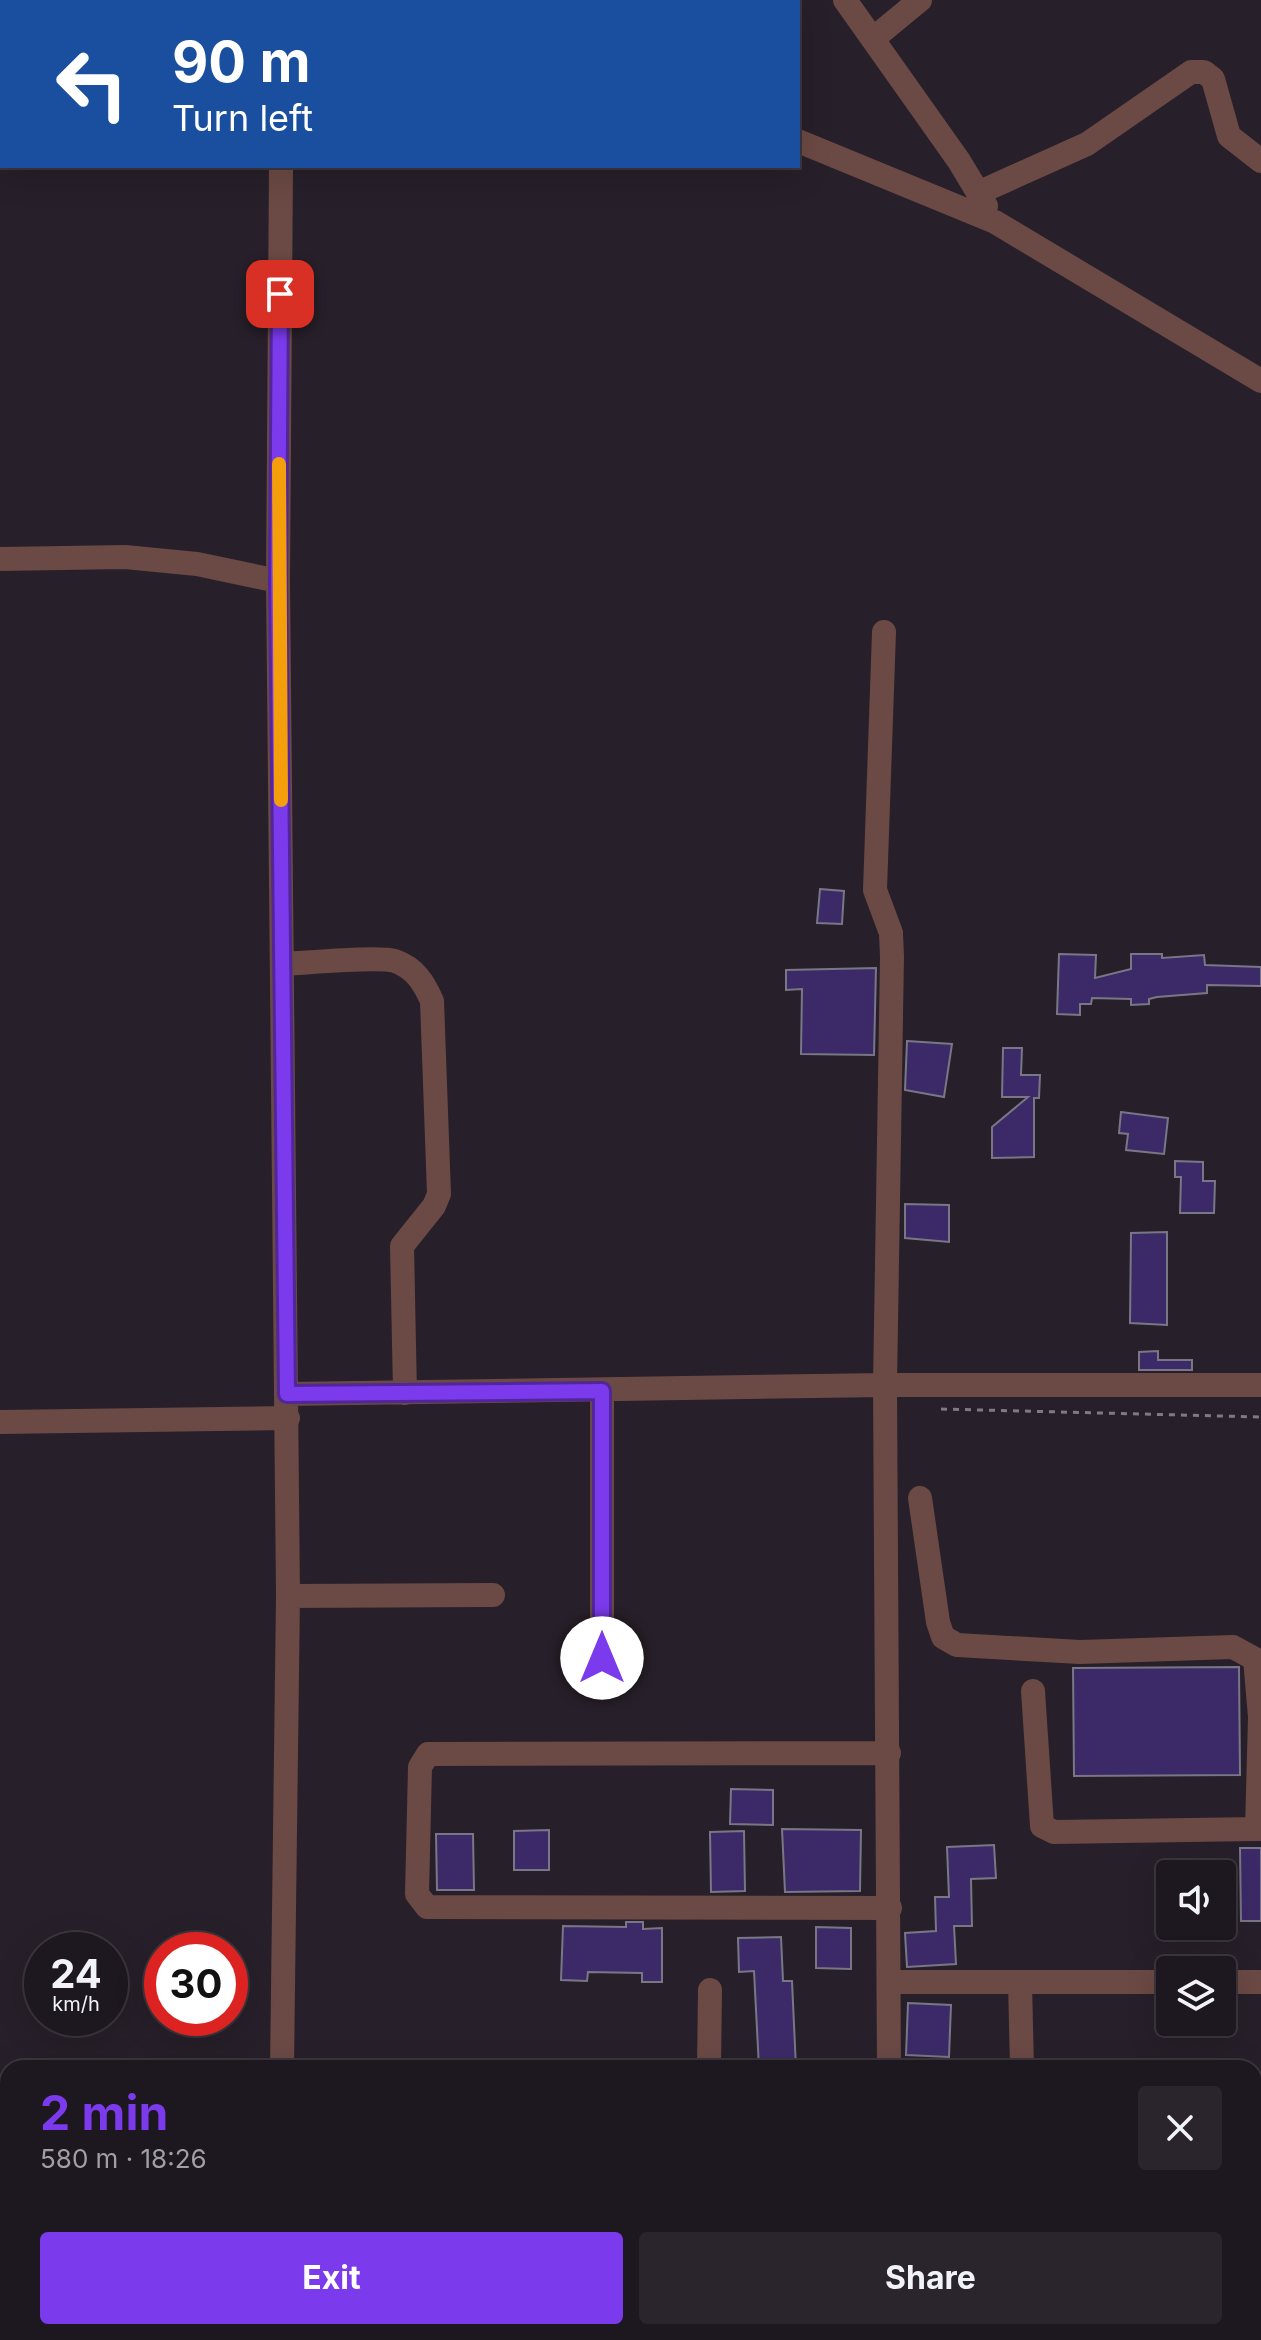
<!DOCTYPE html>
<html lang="en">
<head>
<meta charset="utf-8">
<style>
  :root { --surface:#1d171f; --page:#2a242c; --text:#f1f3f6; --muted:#a09fa4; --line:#3b363d; --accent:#7c3aed }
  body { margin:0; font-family:Inter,sans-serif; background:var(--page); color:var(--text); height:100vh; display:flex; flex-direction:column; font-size:30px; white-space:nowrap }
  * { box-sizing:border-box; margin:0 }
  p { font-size:26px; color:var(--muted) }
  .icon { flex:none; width:44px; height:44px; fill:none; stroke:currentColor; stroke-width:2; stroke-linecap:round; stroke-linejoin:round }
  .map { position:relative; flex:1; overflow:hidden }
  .sheet { position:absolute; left:0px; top:2060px; width:1262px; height:280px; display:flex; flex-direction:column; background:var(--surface); border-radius:24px 24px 0 0; box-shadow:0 8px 32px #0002,0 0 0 2px var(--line) }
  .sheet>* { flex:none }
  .guide { position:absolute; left:0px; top:0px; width:800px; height:168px; box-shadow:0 8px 32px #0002,0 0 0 2px var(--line); background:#1a4fa0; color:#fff; overflow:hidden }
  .buttons { position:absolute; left:1156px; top:1860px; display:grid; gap:16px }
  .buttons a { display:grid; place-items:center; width:80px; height:80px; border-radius:8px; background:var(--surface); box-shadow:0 8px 32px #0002,0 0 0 2px var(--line); font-size:40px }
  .speed { position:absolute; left:24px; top:1932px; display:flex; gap:16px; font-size:40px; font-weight:700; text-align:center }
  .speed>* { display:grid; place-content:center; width:104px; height:104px; border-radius:50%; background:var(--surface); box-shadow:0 8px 32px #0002,0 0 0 2px var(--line); line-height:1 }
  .speed small { font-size:20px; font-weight:400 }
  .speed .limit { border:12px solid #d22; background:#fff; color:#111 }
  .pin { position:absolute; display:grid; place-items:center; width:68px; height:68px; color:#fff; margin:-34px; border-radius:16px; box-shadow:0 4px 12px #0006 }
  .me { position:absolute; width:88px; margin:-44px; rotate:0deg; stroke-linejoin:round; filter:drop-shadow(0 0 6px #0008) }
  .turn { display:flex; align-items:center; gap:28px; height:168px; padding:0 40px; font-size:36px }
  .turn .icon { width:104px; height:104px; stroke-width:2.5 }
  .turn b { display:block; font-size:56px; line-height:68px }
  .round { display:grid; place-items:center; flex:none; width:84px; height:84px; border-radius:8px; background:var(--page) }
  .head { display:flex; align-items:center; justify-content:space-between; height:136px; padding:0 40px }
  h1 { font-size:48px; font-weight:700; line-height:60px; color:var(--accent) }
  .primary-button { display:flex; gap:16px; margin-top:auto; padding:16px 40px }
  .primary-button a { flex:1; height:92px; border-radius:8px; background:var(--accent); color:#fff; font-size:32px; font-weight:700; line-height:92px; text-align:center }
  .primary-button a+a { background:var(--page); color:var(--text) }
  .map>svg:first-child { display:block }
</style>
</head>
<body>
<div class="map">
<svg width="1261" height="2340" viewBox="0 0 1261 2340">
  <rect width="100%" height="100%" fill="#271f29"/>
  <path fill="#3c2a68" stroke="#797785" stroke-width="2" d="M820,889L844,891L842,924L817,923Z
    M1059,954L1096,955L1095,978L1131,969V954H1162V958L1204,955L1205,965L1261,967V986L1207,985V993L1157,997L1149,999V1004L1131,1005V999L1092,998L1091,1004H1080V1015L1057,1014Z
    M876,968L874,1055L801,1054L802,989L786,990V970Z
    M907,1041L952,1044L944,1097L905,1090Z
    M1003,1048H1022L1021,1075H1040L1039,1098H1034V1157L992,1158V1127L1028,1097H1002Z
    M1121,1112L1168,1118L1164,1154L1126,1150L1128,1134L1119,1133Z
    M1175,1161L1203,1162V1181H1215L1214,1213H1180L1181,1177H1175Z
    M905,1204L949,1205V1242L905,1238Z
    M1167,1232V1325L1130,1323L1131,1233Z
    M1158,1351V1360H1192V1370H1139V1352Z
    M1239,1667L1240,1775L1074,1776L1073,1668Z
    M731,1789L773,1790V1825L730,1824Z
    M782,1829L861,1830L860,1891L785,1892Z
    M549,1830V1870H514V1831Z
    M744,1831L745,1891L711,1892L710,1832Z
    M436,1834H473L474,1890H437Z
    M994,1845L996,1878L971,1879L972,1926H954L956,1964L907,1967L905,1933L936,1931L935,1897H949L947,1847Z
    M1240,1848H1261V1921H1241Z
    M626,1922H643V1929L662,1928V1982H642V1973L588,1972L587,1981L561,1980L563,1926L626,1927Z
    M816,1927L851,1928V1969L816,1968Z
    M781,1937L783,1981H792L796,2068H759L754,1971L739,1972L738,1938Z
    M908,2003L951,2005L949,2057L906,2055Z"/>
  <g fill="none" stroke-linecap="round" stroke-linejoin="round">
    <path stroke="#817a83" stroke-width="3" stroke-dasharray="6 6" stroke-linecap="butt" d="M941,1409L1261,1417"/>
    <path stroke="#6b4944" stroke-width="24" d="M512,0L514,2
      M845,0L959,161L986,206
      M282,2V0
      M874,38L920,0
      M798,141L995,222L1261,381
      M281,166L278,581L288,1596L282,2068
      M978,193L1087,144L1191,72H1204L1213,79L1229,136L1261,161
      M0,559L125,557L197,564L278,581
      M884,632L875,890L891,933L892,957L885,1385H1261
      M282,964C306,963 377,956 395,961C415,968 424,983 432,1001L439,1194L434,1206L402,1246L405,1393
      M287,1394L885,1385L889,2068
      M0,1422L288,1418
      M920,1498L938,1622L943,1637L957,1645L1080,1652L1233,1647L1255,1659L1260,1717L1257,1829H1261
      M288,1596L493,1595
      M602,1658V1391
      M1033,1691L1042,1826L1054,1832L1257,1829
      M889,1753L428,1754L420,1767L417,1894L427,1907L890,1908
      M890,1982H1170
      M1020,1982L1022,2068
      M1222,1982H1261
      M709,2068L710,1990
      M1254,2279H1261
      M0,2287H8
      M279,2340V2332
      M884,2340V2332"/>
  </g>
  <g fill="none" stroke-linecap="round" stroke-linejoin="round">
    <defs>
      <path id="route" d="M280,294L278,581L287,1394L602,1391V1658"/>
    </defs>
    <use href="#route" stroke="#51269a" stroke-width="20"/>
    <use href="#route" stroke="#7c3aed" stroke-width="14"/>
    <path stroke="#f59e0b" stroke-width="14" d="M279,464L281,800"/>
  </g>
</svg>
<div class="buttons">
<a><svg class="icon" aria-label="sound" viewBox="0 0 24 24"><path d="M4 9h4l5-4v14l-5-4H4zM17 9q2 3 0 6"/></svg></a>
<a><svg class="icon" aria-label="layers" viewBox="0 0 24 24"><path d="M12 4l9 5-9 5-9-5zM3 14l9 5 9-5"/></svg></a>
</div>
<div class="speed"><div>24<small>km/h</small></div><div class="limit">30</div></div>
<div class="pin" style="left:280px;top:294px;background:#d93025"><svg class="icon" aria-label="arrive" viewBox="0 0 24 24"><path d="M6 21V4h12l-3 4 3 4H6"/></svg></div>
<svg class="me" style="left:602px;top:1658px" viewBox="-20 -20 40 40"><circle r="19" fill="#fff"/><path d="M0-13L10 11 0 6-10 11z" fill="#7c3aed"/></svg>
<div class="guide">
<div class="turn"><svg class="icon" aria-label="left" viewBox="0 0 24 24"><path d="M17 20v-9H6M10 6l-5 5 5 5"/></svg><div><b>90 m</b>Turn left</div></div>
</div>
<section class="sheet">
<div class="head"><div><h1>2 min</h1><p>580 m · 18:26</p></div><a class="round"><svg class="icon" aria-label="close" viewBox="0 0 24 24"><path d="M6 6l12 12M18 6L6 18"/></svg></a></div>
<div class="primary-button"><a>Exit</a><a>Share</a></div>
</section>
</div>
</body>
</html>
